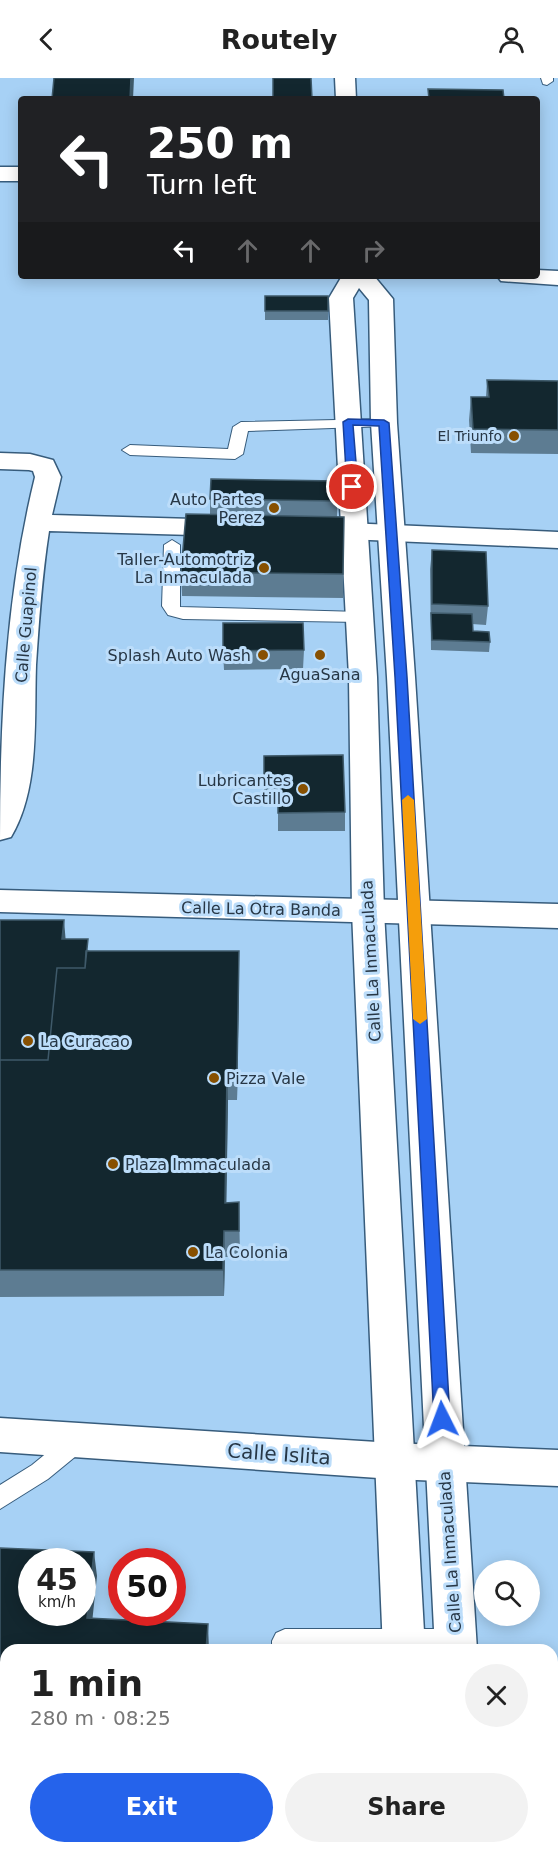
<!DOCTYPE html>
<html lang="en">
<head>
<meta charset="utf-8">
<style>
  :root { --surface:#fff; --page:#f2f2f2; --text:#222; --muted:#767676; --accent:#2563eb }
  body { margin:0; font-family:"DejaVu Sans",sans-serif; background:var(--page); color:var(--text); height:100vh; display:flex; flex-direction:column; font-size:22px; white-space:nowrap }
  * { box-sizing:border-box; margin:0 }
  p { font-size:20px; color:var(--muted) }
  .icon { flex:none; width:33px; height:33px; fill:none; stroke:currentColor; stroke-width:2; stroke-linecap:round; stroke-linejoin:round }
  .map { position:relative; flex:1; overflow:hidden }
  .drawer { position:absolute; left:0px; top:1566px; width:558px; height:210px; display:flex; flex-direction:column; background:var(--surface); border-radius:18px 18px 0 0; box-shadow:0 3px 15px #0003 }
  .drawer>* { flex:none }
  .guide { position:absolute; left:18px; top:18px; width:522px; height:183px; border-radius:6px; box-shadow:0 3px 15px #0003; background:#202124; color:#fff; overflow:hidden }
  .fabs { position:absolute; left:474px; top:1482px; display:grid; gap:12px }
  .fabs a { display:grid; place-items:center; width:66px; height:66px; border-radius:50%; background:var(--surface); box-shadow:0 3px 15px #0003; font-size:30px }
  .speed { position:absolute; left:18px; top:1470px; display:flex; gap:12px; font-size:30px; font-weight:700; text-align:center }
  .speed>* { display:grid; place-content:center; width:78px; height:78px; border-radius:50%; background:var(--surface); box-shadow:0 3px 15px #0003; line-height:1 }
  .speed small { font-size:15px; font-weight:400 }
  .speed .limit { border:9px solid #d22; background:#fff; color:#111 }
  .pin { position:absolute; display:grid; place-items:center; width:51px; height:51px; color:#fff; margin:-26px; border:3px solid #fff; border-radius:50%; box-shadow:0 2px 6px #0007 }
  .me { position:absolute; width:66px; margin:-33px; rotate:357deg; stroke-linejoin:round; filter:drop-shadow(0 0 4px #0008) }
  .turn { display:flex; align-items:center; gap:21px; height:126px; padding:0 30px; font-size:27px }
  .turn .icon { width:78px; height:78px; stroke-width:2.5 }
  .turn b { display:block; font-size:42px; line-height:51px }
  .lanes { display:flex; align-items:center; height:57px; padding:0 30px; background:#0003; justify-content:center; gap:30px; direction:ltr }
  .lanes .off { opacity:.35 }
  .round { display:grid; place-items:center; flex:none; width:63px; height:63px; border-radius:32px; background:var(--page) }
  .headline { display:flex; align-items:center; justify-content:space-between; height:102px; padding:0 30px }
  h1 { font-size:36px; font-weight:700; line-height:45px }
  .action { display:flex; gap:12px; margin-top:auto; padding:12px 30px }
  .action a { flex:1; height:69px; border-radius:36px; background:var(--accent); color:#fff; font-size:24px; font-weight:700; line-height:69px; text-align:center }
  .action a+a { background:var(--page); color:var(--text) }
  header { display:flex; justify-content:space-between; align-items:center; height:78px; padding:0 30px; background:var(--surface); font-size:27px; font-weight:700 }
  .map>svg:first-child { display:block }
</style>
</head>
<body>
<header><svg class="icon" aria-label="back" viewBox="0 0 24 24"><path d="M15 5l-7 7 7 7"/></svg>Routely<svg class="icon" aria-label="person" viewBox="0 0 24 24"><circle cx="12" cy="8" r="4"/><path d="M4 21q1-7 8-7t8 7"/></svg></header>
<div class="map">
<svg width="558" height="1776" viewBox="0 0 558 1776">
  <rect width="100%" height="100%" fill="#a7d1f5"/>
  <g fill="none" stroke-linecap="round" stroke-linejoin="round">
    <defs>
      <path id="lane" d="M541,0H553V3L547,7L543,6Z
        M384,341L389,342L391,345L389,348L248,353L243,376L235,381L130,377L122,372L130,367L228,371L233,349L241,344Z
        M172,462L180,467V529L360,534L366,535L368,539L366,543L360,544L183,541L168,537L162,528L164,467Z
        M79,1352L87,1355L91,1362L87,1369L48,1401L0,1431V1407L32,1387L71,1355Z
        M285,1551H456L465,1555L469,1563L463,1572H272V1563L276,1555Z
        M259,1770H285L284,1776H258Z"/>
      <path id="street" d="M537,192L558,193V207L501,203L497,198H537Z
        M0,375L30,376L53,382L61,399L52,437L229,442L238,444L242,450L238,456L229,458L49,453C42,498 39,542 36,587C34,642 40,710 11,759L0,762C0,641 6,517 35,399L33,393L29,392L0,391Z
        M323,444L558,454V470L323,460L314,458L310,452L314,446Z
        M0,812L558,826V850L0,834Z
        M0,1340L393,1365L558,1372V1408L393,1401L0,1374Z"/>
      <path id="secondary" d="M342,198H374L393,221L397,345L415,599L477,1572H435L387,599L371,345L369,222L359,210L353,220L377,599L384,833L425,1572H383L352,833L349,599L329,220Z
        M392,1770H438L439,1776H393Z
        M445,1770H491L492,1776H446Z"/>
      <path id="highway" d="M335,0H355L356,21H336Z
        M0,89H21V103H0Z"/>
    </defs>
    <use href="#lane" stroke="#375c7c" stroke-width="2"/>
    <use href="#street" stroke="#375c7c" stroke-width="3"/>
    <use href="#secondary" stroke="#375c7c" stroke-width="3"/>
    <use href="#highway" stroke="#375c7c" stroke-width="3"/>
    <use href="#lane" fill="#fff" fill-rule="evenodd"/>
    <use href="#street" fill="#fff" fill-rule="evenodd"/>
    <use href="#secondary" fill="#fff" fill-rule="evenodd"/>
    <use href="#highway" fill="#fff" fill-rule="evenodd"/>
  </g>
  <path fill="#5d7c92" d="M265,218H328V242H265Z
    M487,302L558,303V376L471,375L469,342L471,319H486Z
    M338,403L337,439H344L343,520L182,518L181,494L210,437V421Z
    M432,472L488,528L486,547L472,546L473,553L490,564L489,574L431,572L430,491Z
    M304,572L303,591L224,592L223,573Z
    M264,678L345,734V753H278V726H264Z
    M0,842L66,861L90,873L239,900L237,1022H228L226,1125L239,1124L240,1179H225L224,1218L0,1219Z"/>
  <path fill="#3f5a6a" d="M131,0H134L133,21H130Z
    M64,842L66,866L62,861Z
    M239,873V900L237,1022V995Z
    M227,995L228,1022L226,1151L225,1125Z
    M224,1153L225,1179L224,1218L223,1192Z
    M94,1474L97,1498L90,1564L87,1540Z
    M208,1546L209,1572H206Z
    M192,1770H195L194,1776H191Z"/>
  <path fill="#13272f" stroke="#3f5a6a" stroke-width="1.5" fill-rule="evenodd" d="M54,0H131L130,21H52Z
    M273,0H311L312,21H273Z
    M428,11L503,12L504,21H429Z
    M265,218H328V233H265Z
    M487,302L558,303V352L473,351L471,319H489Z
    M211,401L338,403L337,423L210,421Z
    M186,436L344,439L343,496L181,494Z
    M432,472L486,474L488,528L432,526Z
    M431,535L472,536L473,553L489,554L490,564L432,562Z
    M223,545H303L304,572L223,573Z
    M343,677L345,734L278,735V708H264V678Z
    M0,842H64L62,861H88L85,890H57L48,982H0Z
    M86,873H239L237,995H227L225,1125L239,1124V1153H224L223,1192H0V982H48L57,890H85Z
    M0,1470L94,1474L87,1540L208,1546L206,1572H6V1770H192L191,1776H0ZM32,1484H82V1534H32Z"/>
  <path fill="#2563eb" stroke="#184099" stroke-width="1.5" d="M348,341L384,342L389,345L407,599L450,1341L448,1346L442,1348L436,1346L434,1341L395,599L379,348L353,347L358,409L352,413L347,409L343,344Z"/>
  <path fill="#f59e0b" d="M408,717L414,722L427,941L420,946L413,941L402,722Z"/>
  <g fill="#875001" stroke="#bcddfa" stroke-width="2">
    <circle cx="514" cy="358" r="6"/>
    <circle cx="274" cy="430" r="6"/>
    <circle cx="264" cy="490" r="6"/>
    <circle cx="263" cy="577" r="6"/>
    <circle cx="320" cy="577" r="6"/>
    <circle cx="303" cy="711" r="6"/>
    <circle cx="28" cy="963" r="6"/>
    <circle cx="214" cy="1000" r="6"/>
    <circle cx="113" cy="1086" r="6"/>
    <circle cx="193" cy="1174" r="6"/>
  </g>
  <g text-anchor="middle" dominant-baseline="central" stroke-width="6" stroke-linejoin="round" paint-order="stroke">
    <g font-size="14" fill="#273746" stroke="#bcddfa" text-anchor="end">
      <text x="502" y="358">El Triunfo</text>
    </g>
    <g font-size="16" fill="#273746" stroke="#bcddfa" text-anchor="end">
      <text x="262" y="421">Auto Partes<tspan x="262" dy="18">Perez</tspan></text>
      <text x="252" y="481">Taller-Automotriz<tspan x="252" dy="18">La Inmaculada</tspan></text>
      <text x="251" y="577">Splash Auto Wash</text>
      <text x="320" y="596" text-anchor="middle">AguaSana</text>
      <text x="291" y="702">Lubricantes<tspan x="291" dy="18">Castillo</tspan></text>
      <text x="40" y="963" text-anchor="start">La Curacao</text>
      <text x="226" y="1000" text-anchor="start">Pizza Vale</text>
      <text x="125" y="1086" text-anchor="start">Plaza Immaculada</text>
      <text x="205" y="1174" text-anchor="start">La Colonia</text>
    </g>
    <g font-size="16" fill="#273746" stroke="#bcddfa">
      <text transform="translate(26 547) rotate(-85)">Calle Guapinol</text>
      <text transform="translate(261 831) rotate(1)">Calle La Otra Banda</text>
      <text transform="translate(371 883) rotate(-93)">Calle La Inmaculada</text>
      <text transform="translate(450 1474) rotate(-94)">Calle La Inmaculada</text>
    </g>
    <g font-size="20" fill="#273746" stroke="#bcddfa">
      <text transform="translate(279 1376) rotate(4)">Calle Islita</text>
    </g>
  </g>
</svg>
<div class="fabs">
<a><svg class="icon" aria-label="search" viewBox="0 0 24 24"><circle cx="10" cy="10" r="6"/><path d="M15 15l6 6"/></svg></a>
</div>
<div class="speed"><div>45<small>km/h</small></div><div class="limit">50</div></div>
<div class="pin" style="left:352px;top:409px;background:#d93025"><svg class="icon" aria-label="arrive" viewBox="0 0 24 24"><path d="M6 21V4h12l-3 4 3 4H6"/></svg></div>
<svg class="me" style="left:442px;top:1341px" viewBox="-20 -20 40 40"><path d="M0-17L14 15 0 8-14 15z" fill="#2563eb" stroke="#fff" stroke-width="4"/></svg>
<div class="guide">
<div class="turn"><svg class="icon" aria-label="left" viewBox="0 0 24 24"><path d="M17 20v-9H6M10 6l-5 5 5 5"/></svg><div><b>250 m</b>Turn left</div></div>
<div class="lanes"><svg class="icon" aria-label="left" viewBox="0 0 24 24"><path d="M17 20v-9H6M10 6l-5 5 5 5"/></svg><svg class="icon off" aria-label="ahead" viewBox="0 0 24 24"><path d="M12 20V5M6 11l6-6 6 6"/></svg><svg class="icon off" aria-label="ahead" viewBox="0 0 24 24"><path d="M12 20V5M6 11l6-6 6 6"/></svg><svg class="icon off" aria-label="right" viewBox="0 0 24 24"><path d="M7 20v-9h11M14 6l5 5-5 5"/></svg></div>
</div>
<section class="drawer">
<div class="headline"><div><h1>1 min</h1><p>280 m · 08:25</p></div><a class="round"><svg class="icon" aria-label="close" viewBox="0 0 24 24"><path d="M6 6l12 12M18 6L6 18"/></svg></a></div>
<div class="action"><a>Exit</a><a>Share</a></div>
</section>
</div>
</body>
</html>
